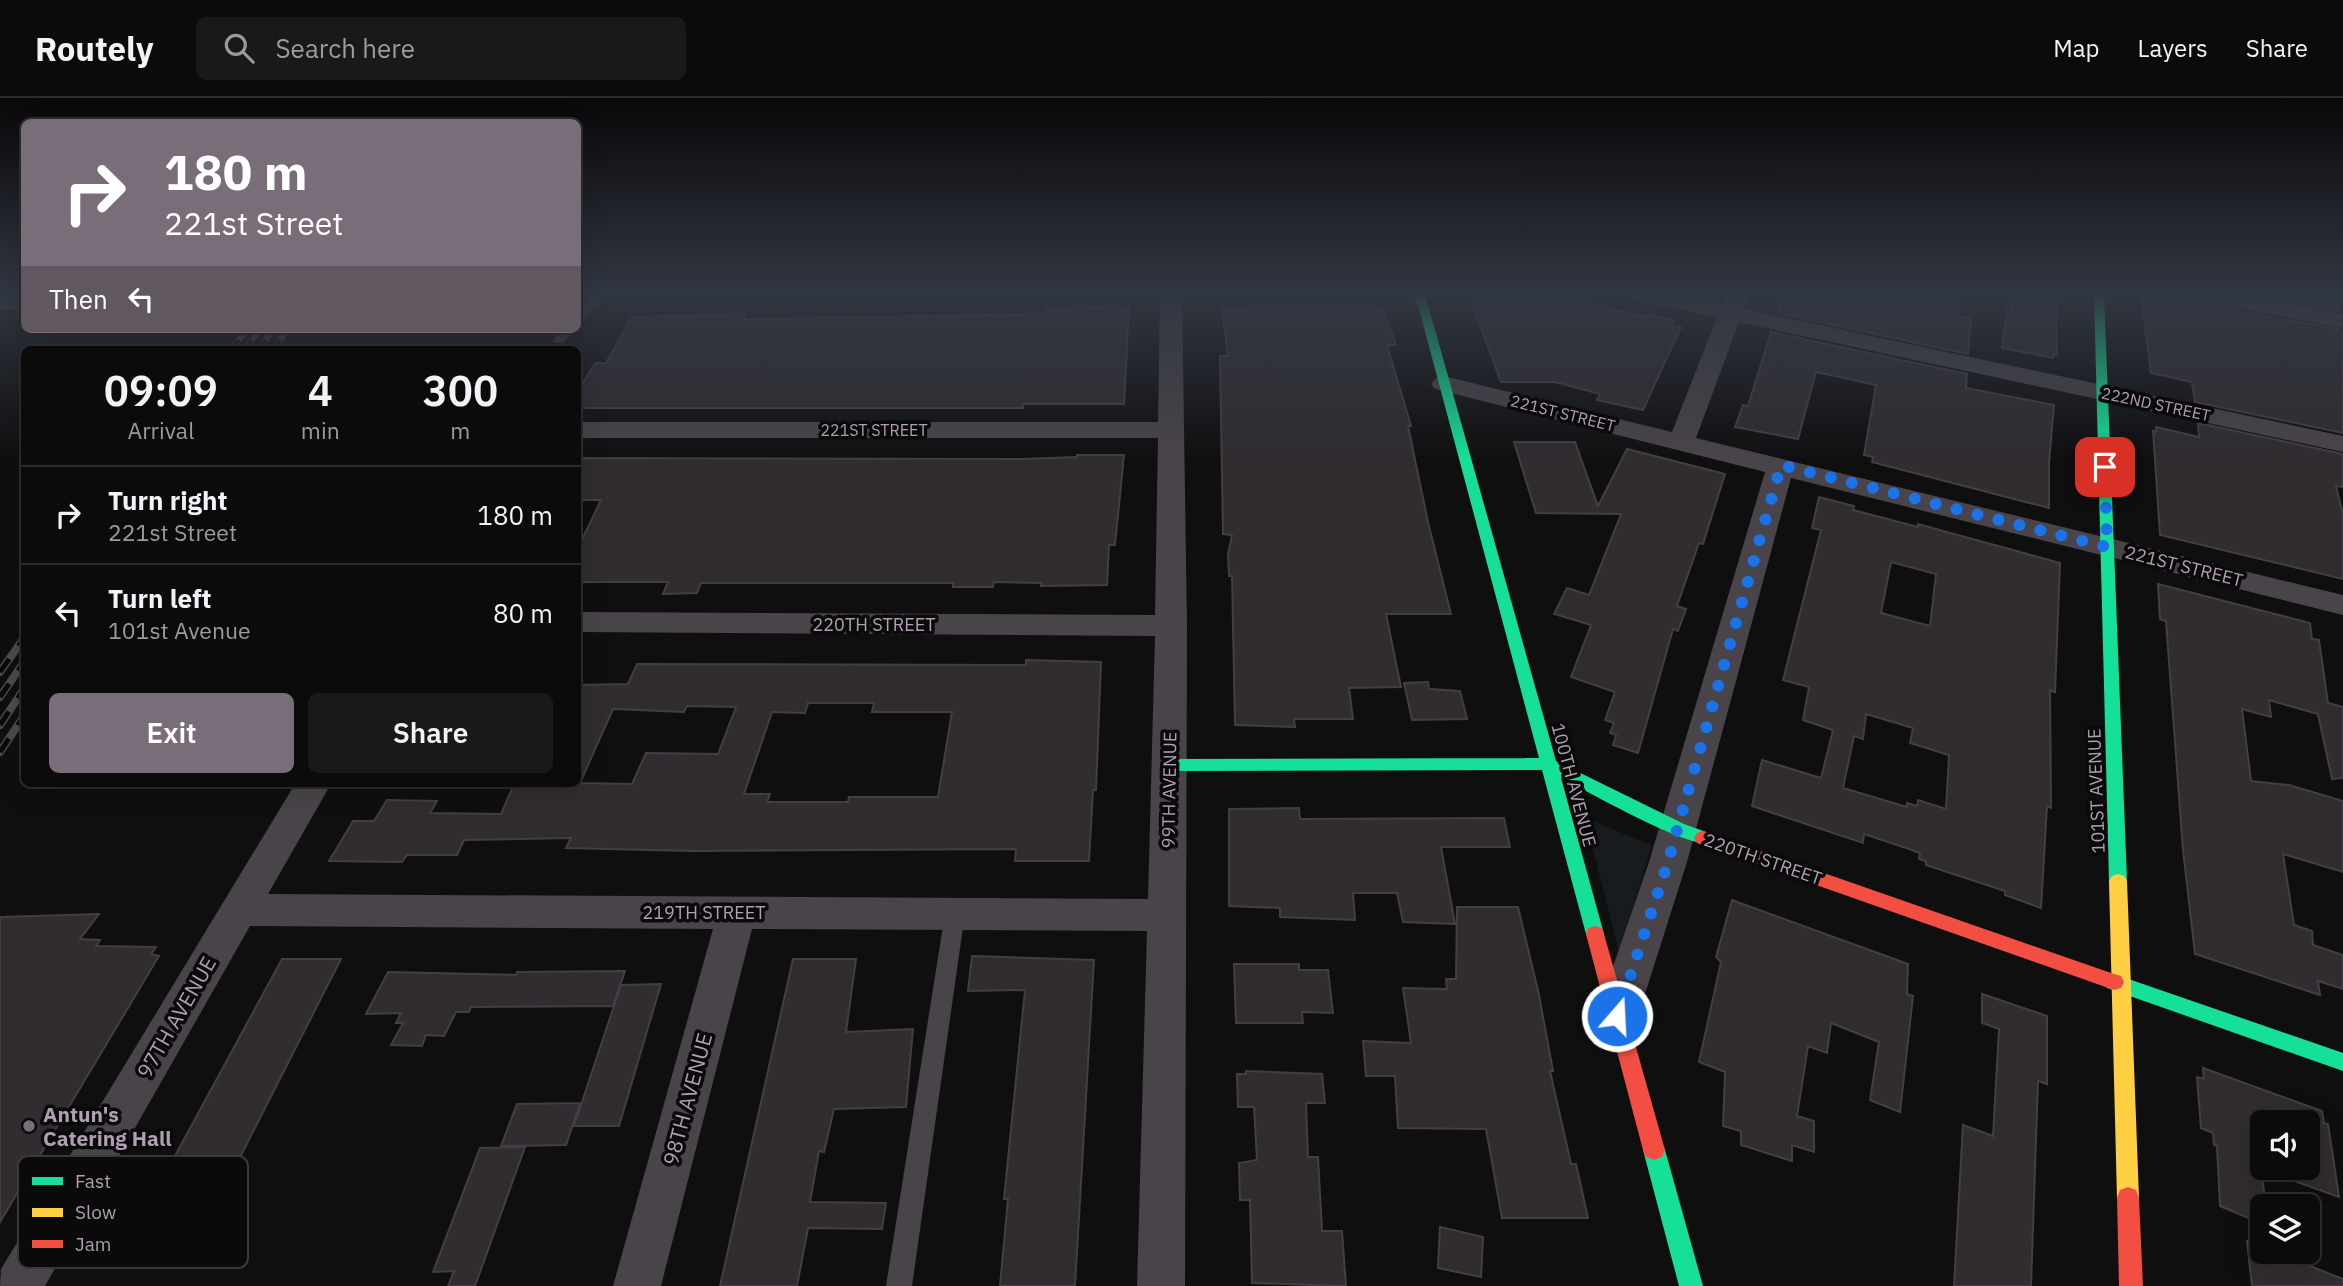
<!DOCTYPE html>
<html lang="en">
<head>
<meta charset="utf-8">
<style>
  :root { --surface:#0c0b0c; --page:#1a191a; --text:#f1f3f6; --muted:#9a9b9d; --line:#2c2b2d; --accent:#786d79 }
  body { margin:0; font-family:"IBM Plex Sans",sans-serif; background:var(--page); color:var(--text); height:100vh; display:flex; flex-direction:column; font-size:26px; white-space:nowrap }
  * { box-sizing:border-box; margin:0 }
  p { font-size:23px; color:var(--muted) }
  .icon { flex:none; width:38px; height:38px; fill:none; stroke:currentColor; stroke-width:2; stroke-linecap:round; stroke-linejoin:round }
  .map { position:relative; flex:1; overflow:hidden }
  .details { position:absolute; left:21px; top:248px; width:560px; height:441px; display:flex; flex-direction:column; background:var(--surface); border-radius:10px; box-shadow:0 7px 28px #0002,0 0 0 2px var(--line) }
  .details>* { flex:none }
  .banner { position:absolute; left:21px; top:21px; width:560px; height:214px; border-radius:10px; box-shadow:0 7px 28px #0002,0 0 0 2px var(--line); background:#786d79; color:#fff; overflow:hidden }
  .tools { position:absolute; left:2250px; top:1012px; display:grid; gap:14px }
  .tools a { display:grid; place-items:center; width:70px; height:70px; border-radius:10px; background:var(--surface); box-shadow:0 7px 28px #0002,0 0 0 2px var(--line); font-size:35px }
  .pin { position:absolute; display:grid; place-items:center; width:60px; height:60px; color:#fff; margin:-30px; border-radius:14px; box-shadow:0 4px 10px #0006 }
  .me { position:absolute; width:77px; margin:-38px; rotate:19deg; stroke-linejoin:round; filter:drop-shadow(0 0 5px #0008) }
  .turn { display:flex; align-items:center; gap:24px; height:147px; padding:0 28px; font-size:32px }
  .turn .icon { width:91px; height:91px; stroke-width:2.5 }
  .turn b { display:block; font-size:49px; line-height:60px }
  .then { display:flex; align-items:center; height:66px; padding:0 28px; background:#0003; gap:14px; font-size:26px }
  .eta { display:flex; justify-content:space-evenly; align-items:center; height:119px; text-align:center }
  .eta b { font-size:42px; font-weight:600; line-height:49px }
  .cta { display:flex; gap:14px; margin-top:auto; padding:14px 28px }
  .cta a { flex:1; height:80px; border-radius:10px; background:var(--accent); color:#fff; font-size:28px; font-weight:600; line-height:80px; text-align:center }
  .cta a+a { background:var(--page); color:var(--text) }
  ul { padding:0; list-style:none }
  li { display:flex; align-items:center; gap:21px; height:98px; padding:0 28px; border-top:2px solid var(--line) }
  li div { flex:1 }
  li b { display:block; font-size:26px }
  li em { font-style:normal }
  header { display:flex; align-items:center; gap:42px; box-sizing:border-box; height:98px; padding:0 35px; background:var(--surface); border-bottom:2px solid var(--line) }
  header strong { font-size:33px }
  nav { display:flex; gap:38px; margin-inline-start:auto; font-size:24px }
  .search { width:490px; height:63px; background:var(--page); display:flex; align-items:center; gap:18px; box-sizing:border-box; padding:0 24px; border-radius:10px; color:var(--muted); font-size:26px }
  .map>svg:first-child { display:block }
</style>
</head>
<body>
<header>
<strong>Routely</strong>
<div class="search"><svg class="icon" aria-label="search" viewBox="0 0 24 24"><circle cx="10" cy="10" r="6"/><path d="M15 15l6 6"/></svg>Search here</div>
<nav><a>Map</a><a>Layers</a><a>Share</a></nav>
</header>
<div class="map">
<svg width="2343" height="1188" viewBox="0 0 2343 1188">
  <rect width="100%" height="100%" fill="#100f10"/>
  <path fill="#171b1d" d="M1585,720L1652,747L1619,854Z"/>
  <path fill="#302c30" stroke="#433e44" stroke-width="2" fill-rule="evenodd" d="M1784,196H1828L1899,207L1902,196H1961L1956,217L1971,220L1968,256L1777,215Z
    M2035,196H2056L2057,257H2053V260L2002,250L2007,212L2012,213V204L2035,208Z
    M2251,196H2335L2340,213Z
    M2187,197L2200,206L2343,232V335L2195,304L2192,284L2151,275L2141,199L2186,207Z
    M1567,204L1580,207V204L1645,219L1646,216L1674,222L1671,227L1681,229L1643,312L1597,302L1600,296L1555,284H1501L1472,206L1550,205L1568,209Z
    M1370,208L1371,211L1383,212L1396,247H1387L1411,328H1408L1428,424L1451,516H1386L1401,589L1349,590L1353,621H1294L1295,629L1235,627L1232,478H1229L1228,457L1232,437L1223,436L1220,258H1228L1222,210Z
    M1091,209L1129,210L1124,306H1023V310H578V293L595,265H606L632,219L745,216L743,221L1046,216L1047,211Z
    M1771,234L1967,276L1966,290L2054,307L2049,365V410L1872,364L1873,359L1864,357L1876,287L1816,274L1798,341L1735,329L1743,307L1748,308Z
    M2198,325L2343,356V389L2336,388L2343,417V481L2160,437L2153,333L2156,334V329L2199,339Z
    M1514,344H1575L1598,408L1627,351L1725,376L1703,446L1699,445L1677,508L1686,511L1678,533L1673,531L1638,655L1613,647L1616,637L1610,635L1614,625L1605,622L1615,594L1571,579L1591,527L1554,516L1567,490L1589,497L1621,416L1536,415Z
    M1077,357H1124L1115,447H1109L1107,487L1041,488V485L994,484L993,489H953V485H701L697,495L663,496L668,484H578V450L601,402H578V360L1022,361L1077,359Z
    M1819,399L1854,408L1853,412L1918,429V426L2060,465L2055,594L2050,592L2051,710L2047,708L2041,810L2005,797V793L1926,767V763L1919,761L1920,755L1909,751L1864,736L1863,745L1752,708L1762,662L1821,680L1833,632L1803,622L1809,589L1783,582L1821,432L1812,430ZM1891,464L1936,476L1930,528L1881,515ZM1866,616L1913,630L1910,645L1949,657L1946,711L1918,702L1917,708L1907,705V709L1843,690L1854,638L1863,641Z
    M2158,486L2310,525L2312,541L2319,542L2328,605L2343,609V680L2332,681L2318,616L2269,602L2271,619L2242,611L2251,683L2289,687L2343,703V774L2283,756L2294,827L2312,833L2313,847L2343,857V891L2318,883L2320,897L2195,856L2183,752L2166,523L2160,521Z
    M1026,562L1101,564L1096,692H1093L1089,763H1015L1016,751L693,753L566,750L571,740L464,742L457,757H407L402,764L329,763L353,723H374L387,702L437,703L430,715L501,716L514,686H578V587L628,586L637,566L1026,567ZM808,605H874L872,614H952L938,699H849L848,704H767L770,696H744L772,614L805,615ZM687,608L736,609L718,656L646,655L632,686L580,685L613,611L684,614Z
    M1428,584L1429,591L1460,593L1467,621L1412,622L1404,585Z
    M1299,710L1300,721L1504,720L1510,749H1441L1455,826L1403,824L1397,795H1353L1355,822L1280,819V810L1229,808V711Z
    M1732,802L1908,866L1907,896L1913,898L1900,1014L1870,1002L1879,944L1831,925L1827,955L1808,948L1797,1018L1814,1023V1054L1792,1047V1063L1741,1047V1033L1723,1028L1725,974L1699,964L1721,864L1716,859Z
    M1457,809H1518L1539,897L1553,973H1550L1571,1066H1576L1588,1120H1502L1486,1031L1398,1030L1395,978H1366L1363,943L1411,945L1403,890L1447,891L1446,881H1456Z
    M99,816L80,841L100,842L96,848L156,849L151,856L159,858L0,1124V819Z
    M972,858L1094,862L1075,1188H1000L1008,1101H1004L1025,892L968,893Z
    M282,861H341L206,1126H138Z
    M793,861H856L846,934L913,931L906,1009L834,1011L824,1054L819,1053L810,1104L886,1105L882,1131L808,1130L797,1188H720Z
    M1234,866H1299V872H1328L1333,915L1302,914L1303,925H1236Z
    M625,873L613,908L471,909L469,914H456L444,938L426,937L422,948L391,947L403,925H396L401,915L366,916L388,874L516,877L517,874Z
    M661,886L619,1028H574L621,887Z
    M1982,896L2047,918V986L2038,983L2031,1188H1954L1963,1027L1993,1038L1999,931L1982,925Z
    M2203,970L2322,1013L2324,1025L2328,1026L2339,1099L2261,1071L2266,1108H2263V1126L2220,1108L2217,1048L2214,1047L2213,1035L2201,1030L2197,979L2204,981ZM2263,1024H2308V1069H2263Z
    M1246,973L1322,976L1325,1005H1306L1308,1059H1318L1322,1133H1342L1346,1188L1252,1185L1250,1102H1240L1239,1065L1257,1062L1254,1009H1238L1237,976H1246Z
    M580,1005L566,1047L501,1048L517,1006Z
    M525,1049L475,1188H448L454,1173L433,1174L480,1050Z
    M1440,1129L1483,1139L1481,1179L1438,1170Z
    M2247,1143L2263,1150V1153H2272L2343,1181V1188H2252Z"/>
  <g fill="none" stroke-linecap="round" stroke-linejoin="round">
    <path fill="#494449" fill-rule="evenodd" d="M593,196H605L582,224L578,225V214Z
      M562,231H575L563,245H555L553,242Z
      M955,806L962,809L965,815L912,1188H886L945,815L948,809Z"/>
    <path fill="#494449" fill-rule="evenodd" d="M1160,196H1182L1187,528L1185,1188H1137L1147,833L752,831L661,1188H613L713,831L250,828L45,1188H0L1,1171L295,686H331L268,796L1148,801L1155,538L578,534V514L1155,517L1158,340H578V324H1158Z
      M1630,196H1673L1722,206L1727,196H1749L1744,211L2343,338V354L1739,224L1696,340L2343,497V517L1791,380L1687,764L1638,918L1632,931L1617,937L1602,931L1596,918L1649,764L1765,374L1435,291L1431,286L1435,281L1444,278L1672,334L1717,219L1633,201Z
      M2189,196H2237L2343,216V230L2200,203Z
      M24,197V211L0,212V198Z"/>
    <path fill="#16e098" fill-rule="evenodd" d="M1415,196H1425L1556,663L1684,726L1709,735L1712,740L1709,745C1689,751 1585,692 1561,680L1604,836L1602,842L1595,844L1588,842L1586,836L1542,672L1169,673L1163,671L1161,667L1163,663L1169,661L1539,660Z
      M2094,196H2104L2127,783L2124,788L2118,790L2112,788L2109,783Z
      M2114,876L2343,955V973L2107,890L2104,884L2107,878Z
      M1654,1042L1662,1045L1665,1052L1703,1188H1679L1643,1052L1646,1045Z"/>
    <path fill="#ffcf43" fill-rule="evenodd" d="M2118,776L2124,778L2127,783L2139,1100L2136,1108L2128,1111L2120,1108L2117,1100L2109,783L2112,778Z"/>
    <path fill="#f24e42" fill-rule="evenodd" d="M1703,733L2114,876L2121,878L2124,884L2121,890L2114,892L1697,745L1694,740L1697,735Z
      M1595,828L1602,830L1604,836L1665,1052L1662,1059L1654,1062L1646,1059L1643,1052L1586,836L1588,830Z
      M2128,1089L2136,1092L2139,1100L2143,1188H2119L2117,1100L2120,1092Z"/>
    <defs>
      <path id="rail-far1" d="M232,252L247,231
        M245,252L260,231
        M259,252L273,231
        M273,252L288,231"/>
      <path id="rail" d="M0,574L24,540
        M0,599L24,564
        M0,627L24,591
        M0,654L24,618"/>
    </defs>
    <use href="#rail-far1" stroke="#4e494e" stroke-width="6"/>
    <use href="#rail" stroke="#4e494e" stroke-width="8"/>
    <use href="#rail-far1" stroke="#0b0a0b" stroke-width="4.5" stroke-dasharray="12" stroke-linecap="butt"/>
    <use href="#rail" stroke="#0b0a0b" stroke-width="5" stroke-dasharray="16" stroke-linecap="butt"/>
  </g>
  <linearGradient id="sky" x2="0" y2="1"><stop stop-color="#090809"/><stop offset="0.54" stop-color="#313742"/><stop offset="1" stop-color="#313742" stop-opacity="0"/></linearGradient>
  <rect width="2343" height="362" fill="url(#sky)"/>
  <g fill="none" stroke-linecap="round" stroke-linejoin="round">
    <path stroke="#1a73e8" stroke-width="12" stroke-dasharray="0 21.6" d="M1617,918L1668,764L1781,367L2107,449L2105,369"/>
  </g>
  <circle fill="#786d79" stroke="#0b0a0b" stroke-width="2.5" cx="29" cy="1028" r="7"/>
  <g text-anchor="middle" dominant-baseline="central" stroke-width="7" stroke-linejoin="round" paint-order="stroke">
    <g font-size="16" fill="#b09fb2" stroke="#0b0a0b">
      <text transform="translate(2156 306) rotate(12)">222ND STREET</text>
      <text transform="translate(1563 315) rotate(14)">221ST STREET</text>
      <text x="874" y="332">221ST STREET</text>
    </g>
    <g font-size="18" fill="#b09fb2" stroke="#0b0a0b">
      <text transform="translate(2184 468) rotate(14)">221ST STREET</text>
      <text x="874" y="526">220TH STREET</text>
      <text transform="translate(1574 687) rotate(75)">100TH AVENUE</text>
      <text transform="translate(1169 692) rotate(-89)">99TH AVENUE</text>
      <text transform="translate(2096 693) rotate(-92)">101ST AVENUE</text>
      <text transform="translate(1763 761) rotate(19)">220TH STREET</text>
      <text x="704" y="814">219TH STREET</text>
    </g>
    <g font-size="21" fill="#b09fb2" stroke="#0b0a0b">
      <text transform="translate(176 919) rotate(-60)">97TH AVENUE</text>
      <text transform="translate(687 1001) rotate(-75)">98TH AVENUE</text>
    </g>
    <g font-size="21" font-weight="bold" fill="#b09fb2" stroke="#0b0a0b" text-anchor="start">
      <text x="43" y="1016">Antun's<tspan x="43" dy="24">Catering Hall</tspan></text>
    </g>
  </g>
  <rect x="18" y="1058" width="230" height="112" rx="10" fill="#0b0a0b" stroke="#3d373d" stroke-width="2"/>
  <rect x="32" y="1079" width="31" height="8" fill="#16e098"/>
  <rect x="32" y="1110" width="31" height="9" fill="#ffcf43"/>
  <rect x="32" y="1142" width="31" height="8" fill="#f24e42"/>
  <g font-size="19" fill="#b09fb2">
    <text x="75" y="1090">Fast</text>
    <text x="75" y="1121">Slow</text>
    <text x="75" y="1153">Jam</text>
  </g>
</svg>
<div class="tools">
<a><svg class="icon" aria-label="sound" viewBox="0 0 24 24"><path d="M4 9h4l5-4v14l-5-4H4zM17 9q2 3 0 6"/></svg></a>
<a><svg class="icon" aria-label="layers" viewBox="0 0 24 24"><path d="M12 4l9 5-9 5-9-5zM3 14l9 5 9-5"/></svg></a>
</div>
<div class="pin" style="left:2105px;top:369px;background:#d93025"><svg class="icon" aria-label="arrive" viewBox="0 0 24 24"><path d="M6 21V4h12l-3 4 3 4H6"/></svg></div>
<svg class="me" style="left:1617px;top:918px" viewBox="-20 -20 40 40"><circle r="17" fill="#1a73e8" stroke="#fff" stroke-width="3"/><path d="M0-11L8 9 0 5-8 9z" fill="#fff"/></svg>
<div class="banner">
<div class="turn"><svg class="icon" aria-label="right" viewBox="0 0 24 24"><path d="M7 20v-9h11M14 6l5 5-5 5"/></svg><div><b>180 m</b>221st Street</div></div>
<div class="then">Then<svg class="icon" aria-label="left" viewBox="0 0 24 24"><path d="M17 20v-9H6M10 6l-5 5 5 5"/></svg></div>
</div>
<section class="details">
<div class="eta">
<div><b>09:09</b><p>Arrival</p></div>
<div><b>4</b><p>min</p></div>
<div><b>300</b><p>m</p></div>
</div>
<ul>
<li><svg class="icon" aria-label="right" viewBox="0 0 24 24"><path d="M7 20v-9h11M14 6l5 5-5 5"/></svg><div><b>Turn right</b><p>221st Street</p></div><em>180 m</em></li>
<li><svg class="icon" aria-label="left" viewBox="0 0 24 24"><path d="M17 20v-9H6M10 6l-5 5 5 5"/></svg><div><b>Turn left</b><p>101st Avenue</p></div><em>80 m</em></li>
</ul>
<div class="cta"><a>Exit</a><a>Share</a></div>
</section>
</div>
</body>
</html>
